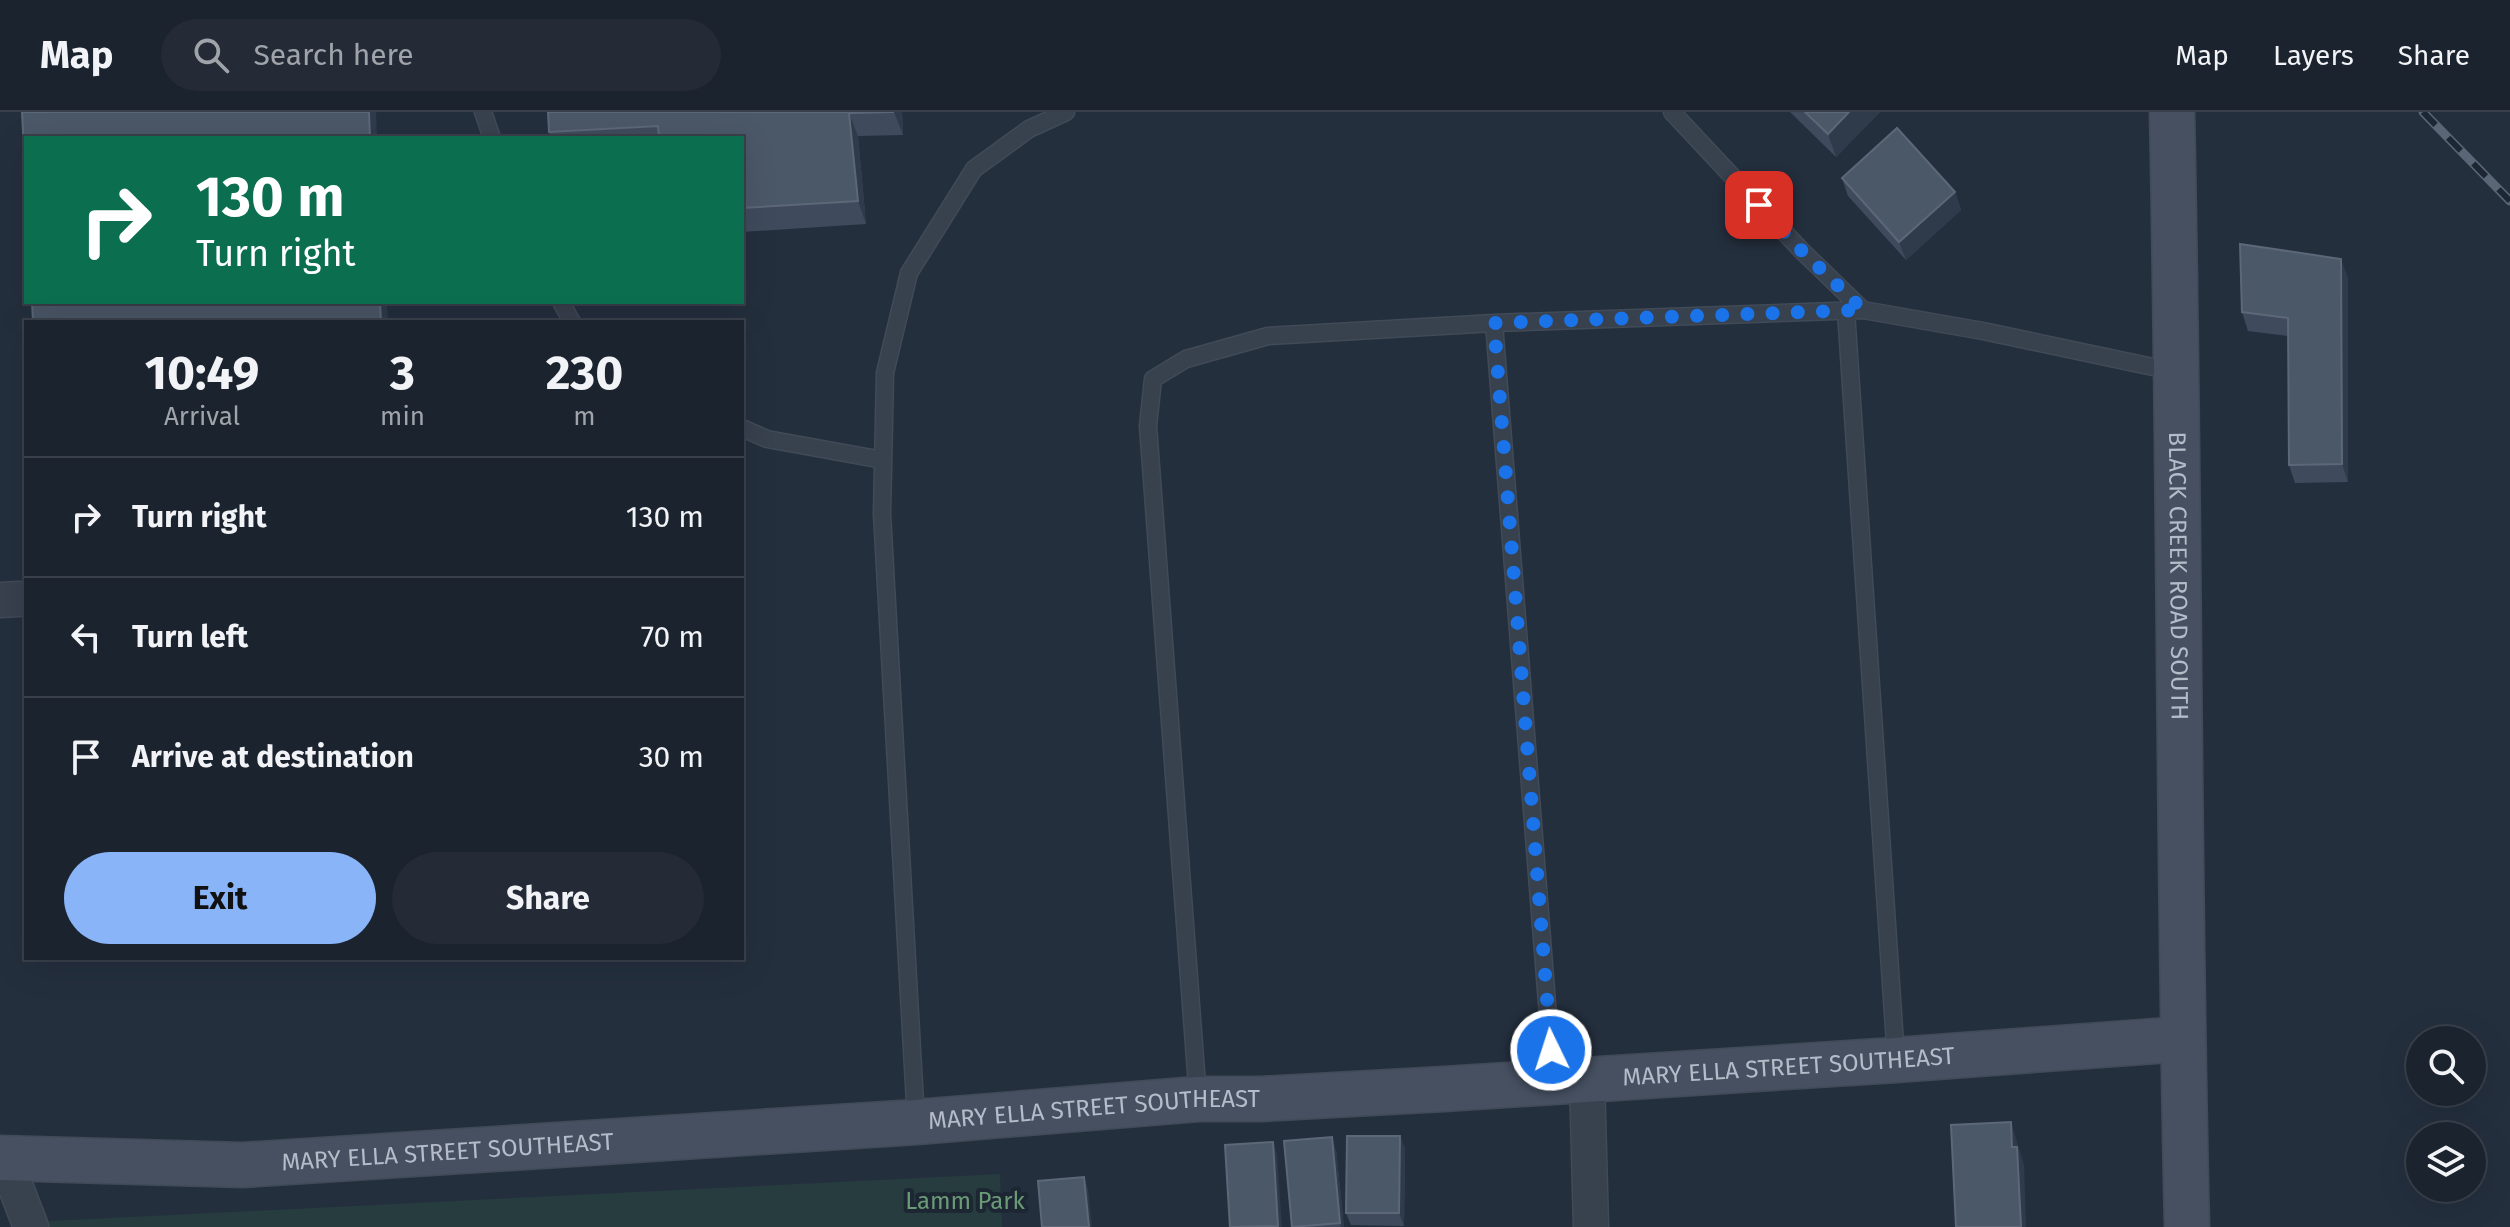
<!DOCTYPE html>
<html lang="en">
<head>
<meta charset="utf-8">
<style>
  :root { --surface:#1b232e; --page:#242b36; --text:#f1f3f6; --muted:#a0a4aa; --line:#39404a; --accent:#8ab4f8 }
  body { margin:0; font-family:"Fira Sans",sans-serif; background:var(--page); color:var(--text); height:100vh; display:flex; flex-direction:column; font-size:30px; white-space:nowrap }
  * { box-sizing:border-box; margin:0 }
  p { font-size:26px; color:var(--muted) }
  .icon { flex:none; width:44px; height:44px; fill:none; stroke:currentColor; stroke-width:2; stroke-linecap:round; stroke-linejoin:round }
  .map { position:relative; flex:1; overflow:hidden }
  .sheet { position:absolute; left:24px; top:208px; width:720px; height:640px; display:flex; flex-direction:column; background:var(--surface); border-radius:0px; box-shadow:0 8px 32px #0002,0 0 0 2px var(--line) }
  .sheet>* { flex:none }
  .guide { position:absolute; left:24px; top:24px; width:720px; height:168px; border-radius:0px; box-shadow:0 8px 32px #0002,0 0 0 2px var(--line); background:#0b6e4f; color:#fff; overflow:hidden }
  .controls { position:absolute; left:2406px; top:914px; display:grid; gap:16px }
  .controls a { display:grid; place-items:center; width:80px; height:80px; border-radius:50%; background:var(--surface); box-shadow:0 8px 32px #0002,0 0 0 2px var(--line); font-size:40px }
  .pin { position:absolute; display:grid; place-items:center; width:68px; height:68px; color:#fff; margin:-34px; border-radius:16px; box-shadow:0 4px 12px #0006 }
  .me { position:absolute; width:88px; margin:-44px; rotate:356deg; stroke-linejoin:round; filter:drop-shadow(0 0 6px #0008) }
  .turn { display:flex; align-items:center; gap:28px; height:168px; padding:0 40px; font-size:36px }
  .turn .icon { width:104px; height:104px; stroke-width:2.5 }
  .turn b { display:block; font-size:56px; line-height:68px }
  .eta { display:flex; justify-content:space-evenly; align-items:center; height:136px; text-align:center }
  .eta b { font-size:48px; font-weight:700; line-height:56px }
  .button { display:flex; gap:16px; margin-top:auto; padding:16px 40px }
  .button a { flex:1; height:92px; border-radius:48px; background:var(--accent); color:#111; font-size:32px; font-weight:700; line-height:92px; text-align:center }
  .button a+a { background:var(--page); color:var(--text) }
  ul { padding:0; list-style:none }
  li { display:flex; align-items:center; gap:24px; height:120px; padding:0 40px; border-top:2px solid var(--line) }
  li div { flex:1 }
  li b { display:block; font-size:30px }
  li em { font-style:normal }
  header { display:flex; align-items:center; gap:48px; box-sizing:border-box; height:112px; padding:0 40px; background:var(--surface); border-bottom:2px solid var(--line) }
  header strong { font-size:38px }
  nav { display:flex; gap:44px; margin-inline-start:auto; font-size:28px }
  .search { width:560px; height:72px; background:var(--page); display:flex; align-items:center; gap:20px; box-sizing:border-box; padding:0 28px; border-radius:44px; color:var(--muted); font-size:30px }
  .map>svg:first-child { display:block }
</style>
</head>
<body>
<header>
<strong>Map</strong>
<div class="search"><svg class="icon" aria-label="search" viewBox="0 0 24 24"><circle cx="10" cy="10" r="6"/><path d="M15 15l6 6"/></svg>Search here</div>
<nav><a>Map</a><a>Layers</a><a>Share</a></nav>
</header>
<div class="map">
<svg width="2510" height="1115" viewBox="0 0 2510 1115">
  <rect width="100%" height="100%" fill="#242f3e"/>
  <path fill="#263c3f" d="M1000,1062L1002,1115H32L30,1110Z"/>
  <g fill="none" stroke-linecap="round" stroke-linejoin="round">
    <defs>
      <path id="lane" d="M483,0L492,26
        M1672,0L1802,139L1863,198
        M561,190L572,210
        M1846,199L1896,947
        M1494,211L1553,968
        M742,316L767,327L883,348
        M1198,987L1148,314L1153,267L1186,247L1268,224L1494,211L1863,198L1983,219L2172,259
        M916,1009L882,402L885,261L909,161L974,57L1029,17L1066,0"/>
      <path id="street" d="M0,488L18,487
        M1587,967L1591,1115
        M5,1047L31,1115"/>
      <g id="secondary">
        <path id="s1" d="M2172,0C2180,372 2178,743 2187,1115"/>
        <path id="s2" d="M0,1046L243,1053L917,1010L1198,987H1261L1444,977L1896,948L2183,927"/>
      </g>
    </defs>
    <use href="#lane" stroke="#414a57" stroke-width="19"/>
    <use href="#street" stroke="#414a57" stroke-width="37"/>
    <use href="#secondary" stroke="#414a57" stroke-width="47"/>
    <use href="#lane" stroke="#38414e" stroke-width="16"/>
    <use href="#street" stroke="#38414e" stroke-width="34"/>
    <use href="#secondary" stroke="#465061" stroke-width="44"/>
    <defs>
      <path id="rail" d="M2423,0L2510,89"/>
    </defs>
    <use href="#rail" stroke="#5a6575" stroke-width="9"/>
    <use href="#rail" stroke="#1d2633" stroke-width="6" stroke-dasharray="18" stroke-linecap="butt"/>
  </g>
  <path fill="#3f4b5c" d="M548,0H902L903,23L858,24L866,112L742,120V26H551L549,20Z
    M1790,0H1880L1836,45Z
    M1842,66L1955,80L1961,98L1906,148L1848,84Z
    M2348,166V370L2295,371L2289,353L2288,224L2248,219L2242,200Z
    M1400,1024L1405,1037L1404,1114L1351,1113L1346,1101Z
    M1336,1038L1344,1115H1292Z"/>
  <path fill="#2f3b4b" d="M369,0H376L377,26H370Z
    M894,0H902L903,23Z
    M1849,0H1880L1836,45L1828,22Z
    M849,1L858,24L866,112L858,89Z
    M1955,80L1961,98L1906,148L1899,130Z
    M2341,147L2348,166V370L2342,352Z
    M380,190H387L388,210H381Z
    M2011,1010L2024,1053L2026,1115H2021Z
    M1400,1024L1405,1037L1404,1114L1399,1101Z
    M1332,1025L1336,1038L1344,1115H1341L1340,1111Z
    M1273,1030L1277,1043L1282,1115H1278V1114Z
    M1084,1065L1088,1077L1092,1115H1089Z"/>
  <path fill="#4b5868" stroke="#5c6777" stroke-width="2" d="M22,0H369L370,26H26V77Z
    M548,0H894L849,1L858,89L742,96V26H659L658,14L549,20Z
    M1805,0H1849L1828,22Z
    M1897,16L1955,80L1899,130L1842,66Z
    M2240,132L2341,147L2342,352L2289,353L2288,206L2242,200Z
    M32,190H380L381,210H33Z
    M2011,1010L2012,1035H2017L2021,1115H1956L1951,1013Z
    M1347,1024H1400L1399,1101H1346Z
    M1332,1025L1340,1111L1292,1115L1284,1029Z
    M1273,1030L1278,1114L1230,1115L1225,1033Z
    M1084,1065L1089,1115H1042L1038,1069Z"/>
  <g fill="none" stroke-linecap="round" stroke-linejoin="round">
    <path stroke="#1a73e8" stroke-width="14" stroke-dasharray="0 25.2" d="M1551,938L1494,211L1863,198L1802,139L1759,93"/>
  </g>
  <g text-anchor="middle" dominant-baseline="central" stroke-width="8" stroke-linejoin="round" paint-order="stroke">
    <g font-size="24" fill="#b4bcc9" stroke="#1d2633">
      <text stroke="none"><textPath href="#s1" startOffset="464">BLACK CREEK ROAD SOUTH</textPath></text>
      <text stroke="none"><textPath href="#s2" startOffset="1792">MARY ELLA STREET SOUTHEAST</textPath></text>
      <text stroke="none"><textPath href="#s2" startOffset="1096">MARY ELLA STREET SOUTHEAST</textPath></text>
      <text stroke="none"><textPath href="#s2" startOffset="448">MARY ELLA STREET SOUTHEAST</textPath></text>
    </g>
    <g font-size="24" fill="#6b9a76" stroke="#1d2633">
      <text x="965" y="1089">Lamm Park</text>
    </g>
  </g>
</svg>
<div class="controls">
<a><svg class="icon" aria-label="search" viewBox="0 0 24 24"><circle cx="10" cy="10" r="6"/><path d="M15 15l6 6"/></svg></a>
<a><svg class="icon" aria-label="layers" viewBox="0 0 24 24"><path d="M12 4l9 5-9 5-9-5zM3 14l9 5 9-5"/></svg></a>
</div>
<div class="pin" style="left:1759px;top:93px;background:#d93025"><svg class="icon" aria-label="arrive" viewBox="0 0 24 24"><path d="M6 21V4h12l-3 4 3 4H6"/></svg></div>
<svg class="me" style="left:1551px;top:938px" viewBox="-20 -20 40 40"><circle r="17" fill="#1a73e8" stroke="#fff" stroke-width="3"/><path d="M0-11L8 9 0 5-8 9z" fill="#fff"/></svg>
<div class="guide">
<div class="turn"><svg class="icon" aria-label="right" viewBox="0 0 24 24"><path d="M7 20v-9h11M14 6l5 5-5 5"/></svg><div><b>130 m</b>Turn right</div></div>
</div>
<section class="sheet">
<div class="eta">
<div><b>10:49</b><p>Arrival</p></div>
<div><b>3</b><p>min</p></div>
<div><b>230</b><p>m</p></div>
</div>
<ul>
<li><svg class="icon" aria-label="right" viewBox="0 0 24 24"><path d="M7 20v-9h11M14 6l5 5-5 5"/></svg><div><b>Turn right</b></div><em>130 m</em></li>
<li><svg class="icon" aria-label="left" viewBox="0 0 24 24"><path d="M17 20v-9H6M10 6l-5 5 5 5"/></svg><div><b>Turn left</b></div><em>70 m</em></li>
<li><svg class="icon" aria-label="arrive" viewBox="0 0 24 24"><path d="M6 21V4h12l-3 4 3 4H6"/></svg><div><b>Arrive at destination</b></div><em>30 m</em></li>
</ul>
<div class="button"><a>Exit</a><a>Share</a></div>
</section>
</div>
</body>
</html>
